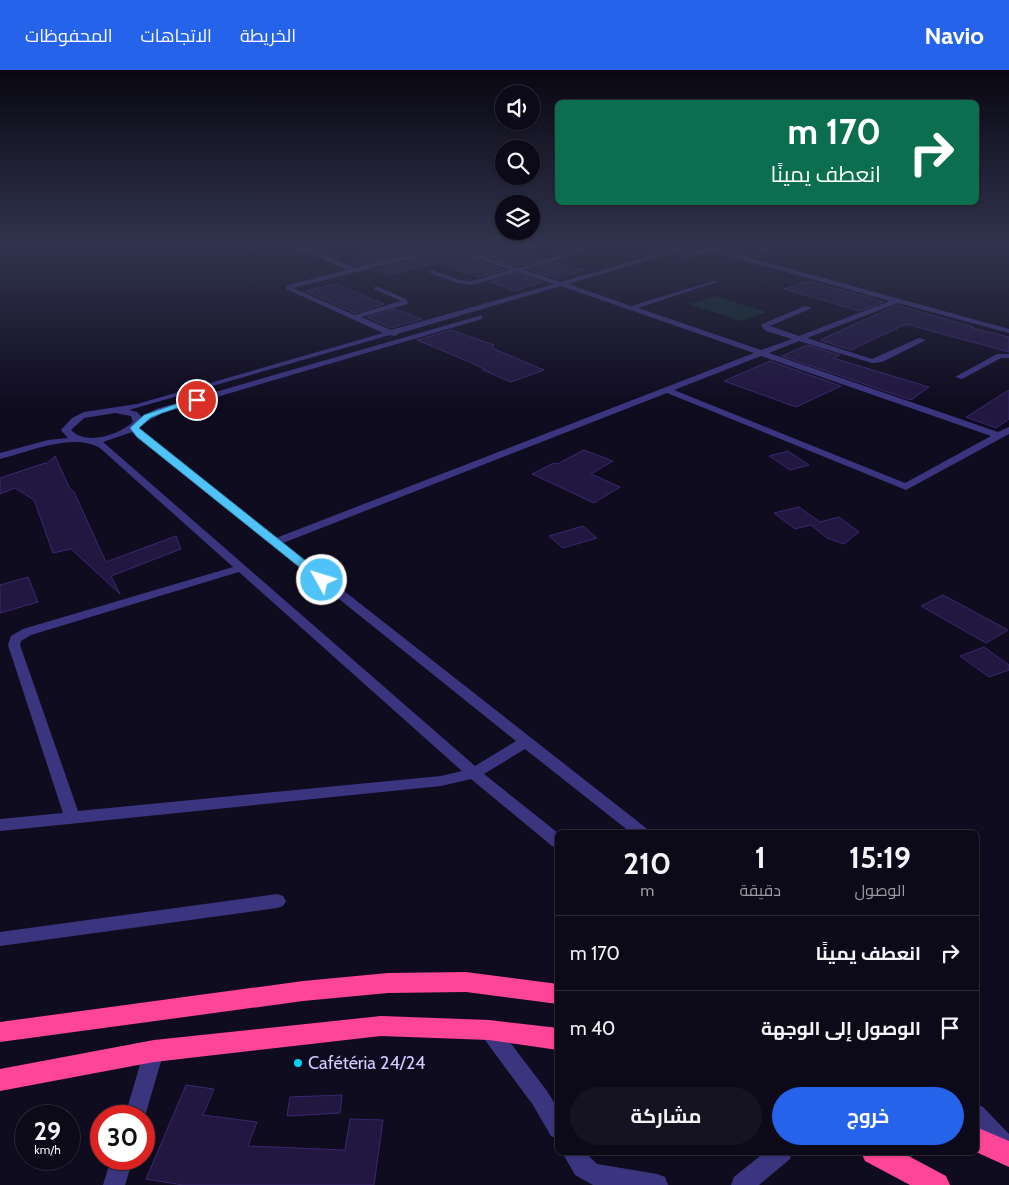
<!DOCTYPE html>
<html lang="ar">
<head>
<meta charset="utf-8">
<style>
  :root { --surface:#0c0918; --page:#151221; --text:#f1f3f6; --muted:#9a9aa2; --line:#2c2a37; --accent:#2563eb }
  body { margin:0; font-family:Cabin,Cairo,sans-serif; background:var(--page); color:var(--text); direction:rtl; height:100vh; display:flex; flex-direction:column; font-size:19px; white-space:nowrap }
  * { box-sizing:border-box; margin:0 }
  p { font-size:16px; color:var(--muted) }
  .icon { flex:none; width:28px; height:28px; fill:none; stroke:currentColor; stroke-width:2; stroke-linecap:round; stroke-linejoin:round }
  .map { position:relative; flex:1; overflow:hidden; direction:ltr }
  .details { position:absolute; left:555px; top:760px; width:424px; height:325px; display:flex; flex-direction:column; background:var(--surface); border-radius:8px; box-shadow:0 1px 4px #0004,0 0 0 1px var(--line); direction:rtl }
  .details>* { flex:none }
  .hud { position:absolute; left:555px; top:30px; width:424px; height:105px; border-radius:8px; box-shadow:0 1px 4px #0004,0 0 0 1px var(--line); direction:rtl; background:#0b6e4f; color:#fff; overflow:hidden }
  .buttons { position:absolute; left:495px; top:15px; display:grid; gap:10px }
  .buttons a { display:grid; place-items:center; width:45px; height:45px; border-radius:50%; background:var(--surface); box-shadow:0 1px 4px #0004,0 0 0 1px var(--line); font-size:25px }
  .speed { position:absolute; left:15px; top:1035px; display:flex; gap:10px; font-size:25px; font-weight:700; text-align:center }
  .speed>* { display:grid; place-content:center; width:65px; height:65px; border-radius:50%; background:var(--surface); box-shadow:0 1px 4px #0004,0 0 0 1px var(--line); line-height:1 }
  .speed small { font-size:12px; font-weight:400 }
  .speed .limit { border:8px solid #d22; background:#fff; color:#111 }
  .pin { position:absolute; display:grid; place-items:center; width:42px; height:42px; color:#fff; margin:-21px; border:2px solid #fff; border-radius:50%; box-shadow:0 1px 5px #0007 }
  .me { position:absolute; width:55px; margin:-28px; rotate:309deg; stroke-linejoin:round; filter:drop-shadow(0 0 4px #0008) }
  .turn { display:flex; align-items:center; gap:18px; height:105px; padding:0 15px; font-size:22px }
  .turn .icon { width:65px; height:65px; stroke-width:2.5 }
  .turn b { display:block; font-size:35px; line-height:42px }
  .eta { display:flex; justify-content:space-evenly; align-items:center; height:85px; text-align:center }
  .eta b { font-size:30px; font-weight:700; line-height:35px }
  .action { display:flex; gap:10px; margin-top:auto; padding:10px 15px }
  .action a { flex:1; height:58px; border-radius:30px; background:var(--accent); color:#fff; font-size:20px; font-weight:700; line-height:58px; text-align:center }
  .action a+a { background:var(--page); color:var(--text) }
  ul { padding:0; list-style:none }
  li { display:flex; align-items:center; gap:15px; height:75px; padding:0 15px; border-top:1px solid var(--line) }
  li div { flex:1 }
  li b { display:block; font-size:19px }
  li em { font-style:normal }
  header { display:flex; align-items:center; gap:30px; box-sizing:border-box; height:70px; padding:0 25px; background:var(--accent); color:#fff }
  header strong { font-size:24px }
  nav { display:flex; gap:28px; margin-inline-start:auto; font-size:18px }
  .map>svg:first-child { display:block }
</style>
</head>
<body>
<header>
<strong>Navio</strong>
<nav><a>الخريطة</a><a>الاتجاهات</a><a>المحفوظات</a></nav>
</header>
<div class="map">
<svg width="1009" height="1115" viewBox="0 0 1009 1115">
  <rect width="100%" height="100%" fill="#100c20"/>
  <path fill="#0f2a2a" d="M715,226L766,242L741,251L690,234Z"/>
  <path fill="#211741" stroke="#39286e" d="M392,176H434L361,195L351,191L375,181Z
    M461,176H494L542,189L518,196Z
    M449,181L505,200L478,207L438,192L390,205L375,200Z
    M554,192L583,200L556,208L530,200Z
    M518,204L543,212L515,221L491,212Z
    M808,211L868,227L883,232L860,241L784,219Z
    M336,214L384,234L355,243L306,221Z
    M897,235L974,257L972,258L1009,267V282L906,254L851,280L820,270Z
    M395,239L422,249L391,258L367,247Z
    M451,260L494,275L492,278L544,300L511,312L483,300L484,299L472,293L417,270Z
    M807,275L840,285L833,288L929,317L911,330L782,286Z
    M770,291L841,316L796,337L724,311Z
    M1009,320V349L996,358L966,347Z
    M584,380L613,391L591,404L620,417L594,433L532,404L554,393L557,394Z
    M788,381L809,395L790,400L769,386Z
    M55,386L70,419L74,422L106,492L176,466L181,479L111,506L120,524L71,479L53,483L34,430L15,418L0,424V408L45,393L46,394Z
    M799,437L820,452L839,447L859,462L844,474L827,468L811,455L795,459L774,443Z
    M583,456L597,468L563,478L549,466Z
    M28,507L38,532L0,543V515Z
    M943,525L1008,560L986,573L921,536Z
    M984,577L1009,595V600L989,607L960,586Z
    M186,1015L214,1019L203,1045L257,1052L248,1076L345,1080L350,1049L383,1050L374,1115H183L146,1109Z
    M342,1025L340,1043L287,1046L290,1027Z"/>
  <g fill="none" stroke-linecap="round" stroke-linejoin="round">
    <path fill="#3b3580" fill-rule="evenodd" d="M293,176H302L355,198L442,176H455L518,198L572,182L562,176H570L581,182L524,200L561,212L684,176H694L568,214L631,236L717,210V212L638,238L761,280L792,269L766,261L761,256L762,254L805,236L812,238L770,256L799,266L890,231L710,181L683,188L680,186L703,179L700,176H707L1009,259V263L898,233L807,268L872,289L919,268L926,270L882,292L872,293L799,271L769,283L998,362L1009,357V364L906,420L667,323L283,473L646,758L648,762H630L525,679L484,704L558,763V778L552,776L471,709L441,716L0,761V749L63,743L8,575L11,566L23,559L233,497L100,378C74,362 28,382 0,389V383L48,370L68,368L61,360L72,348L84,342L137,334L383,263L286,219V217L291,214L347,200ZM449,179L511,200L472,211L460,210L432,200L430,201V203L457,213L472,215L518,202L554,214L391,260L361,247L408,234L406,229L378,217H374V219L401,231L355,245L293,218ZM561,216L754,283L276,468L138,357L162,343L482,249V245L156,339L142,347L137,342L129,340L390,265L396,266L397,264ZM761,286L991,366L905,413L674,320ZM115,343L131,346L133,352C119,365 86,376 71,360L84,348ZM132,362L137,367L516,671L475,696L103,372ZM239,502L462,701L441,706L78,741L20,575L21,571L31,565Z
      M997,284H1009V288H1001L962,309L955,307Z
      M277,824L283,826L286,831L283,836L277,838L0,876V862Z
      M489,951L496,954L547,1021L558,1039V1069L551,1066L533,1035L482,966L479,960L482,954Z
      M154,972L161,975L164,981L145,1046L144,1050V1046H125L144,981L147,975Z
      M976,1034L983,1037L1009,1064V1091L1002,1087L976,1059Z
      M562,1082H585L597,1094L657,1104L665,1107L668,1115H593L575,1105Z
      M765,1082H792L790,1089L759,1115H731L734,1107Z
      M111,1089H133L125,1115H103Z"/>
    <path fill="#ff4597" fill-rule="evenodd" d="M466,902L558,914V934L466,922L388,923L303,931L0,972V952L303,911L388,903Z
      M381,946L489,950L558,958V980L489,970L381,966L154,992L0,1021V999L154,970Z
      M976,1057L1009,1071V1097L976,1082Z
      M861,1082H901L946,1106L950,1115H910L865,1091Z"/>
  </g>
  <linearGradient id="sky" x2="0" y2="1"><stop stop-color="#090712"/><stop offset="0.53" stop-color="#31344e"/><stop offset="1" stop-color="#31344e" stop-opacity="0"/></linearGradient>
  <rect width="1009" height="332" fill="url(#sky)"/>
  <path fill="#4fc3f7" stroke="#337fa1" d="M194,328L201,330L162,343L150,348L139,358L326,507L328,510L326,512H318L137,367L130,358L144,345Z"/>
  <circle fill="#00d4f5" stroke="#100c20" stroke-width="2" cx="298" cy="993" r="5"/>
  <g text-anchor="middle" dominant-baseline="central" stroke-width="5" stroke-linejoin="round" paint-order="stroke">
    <g font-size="18" fill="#d2caff" stroke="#100c20" text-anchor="start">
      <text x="308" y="993">Cafétéria 24/24</text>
    </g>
  </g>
</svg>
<div class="buttons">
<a><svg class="icon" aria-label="sound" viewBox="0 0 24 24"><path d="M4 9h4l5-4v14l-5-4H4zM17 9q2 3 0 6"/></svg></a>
<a><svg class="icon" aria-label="search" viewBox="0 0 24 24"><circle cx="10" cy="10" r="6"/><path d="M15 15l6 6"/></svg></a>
<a><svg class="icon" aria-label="layers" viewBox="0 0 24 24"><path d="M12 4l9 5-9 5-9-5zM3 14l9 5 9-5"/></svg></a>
</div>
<div class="speed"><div>29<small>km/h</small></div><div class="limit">30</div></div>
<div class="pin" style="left:197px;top:330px;background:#d93025"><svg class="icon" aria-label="arrive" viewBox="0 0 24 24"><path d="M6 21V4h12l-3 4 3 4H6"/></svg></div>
<svg class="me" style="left:322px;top:510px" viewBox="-20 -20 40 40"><circle r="17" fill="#4fc3f7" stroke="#fff" stroke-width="3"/><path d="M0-11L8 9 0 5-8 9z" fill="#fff"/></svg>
<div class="hud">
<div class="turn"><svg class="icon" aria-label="right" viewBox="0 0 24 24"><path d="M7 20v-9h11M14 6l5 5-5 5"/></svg><div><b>170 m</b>انعطف يمينًا</div></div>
</div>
<section class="details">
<div class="eta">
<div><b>15:19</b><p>الوصول</p></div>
<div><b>1</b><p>دقيقة</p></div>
<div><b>210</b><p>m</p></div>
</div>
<ul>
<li><svg class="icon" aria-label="right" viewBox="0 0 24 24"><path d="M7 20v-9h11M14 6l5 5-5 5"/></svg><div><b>انعطف يمينًا</b></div><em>170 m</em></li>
<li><svg class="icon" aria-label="arrive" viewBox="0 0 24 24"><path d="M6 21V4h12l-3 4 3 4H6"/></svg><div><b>الوصول إلى الوجهة</b></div><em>40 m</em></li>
</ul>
<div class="action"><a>خروج</a><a>مشاركة</a></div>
</section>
</div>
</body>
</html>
